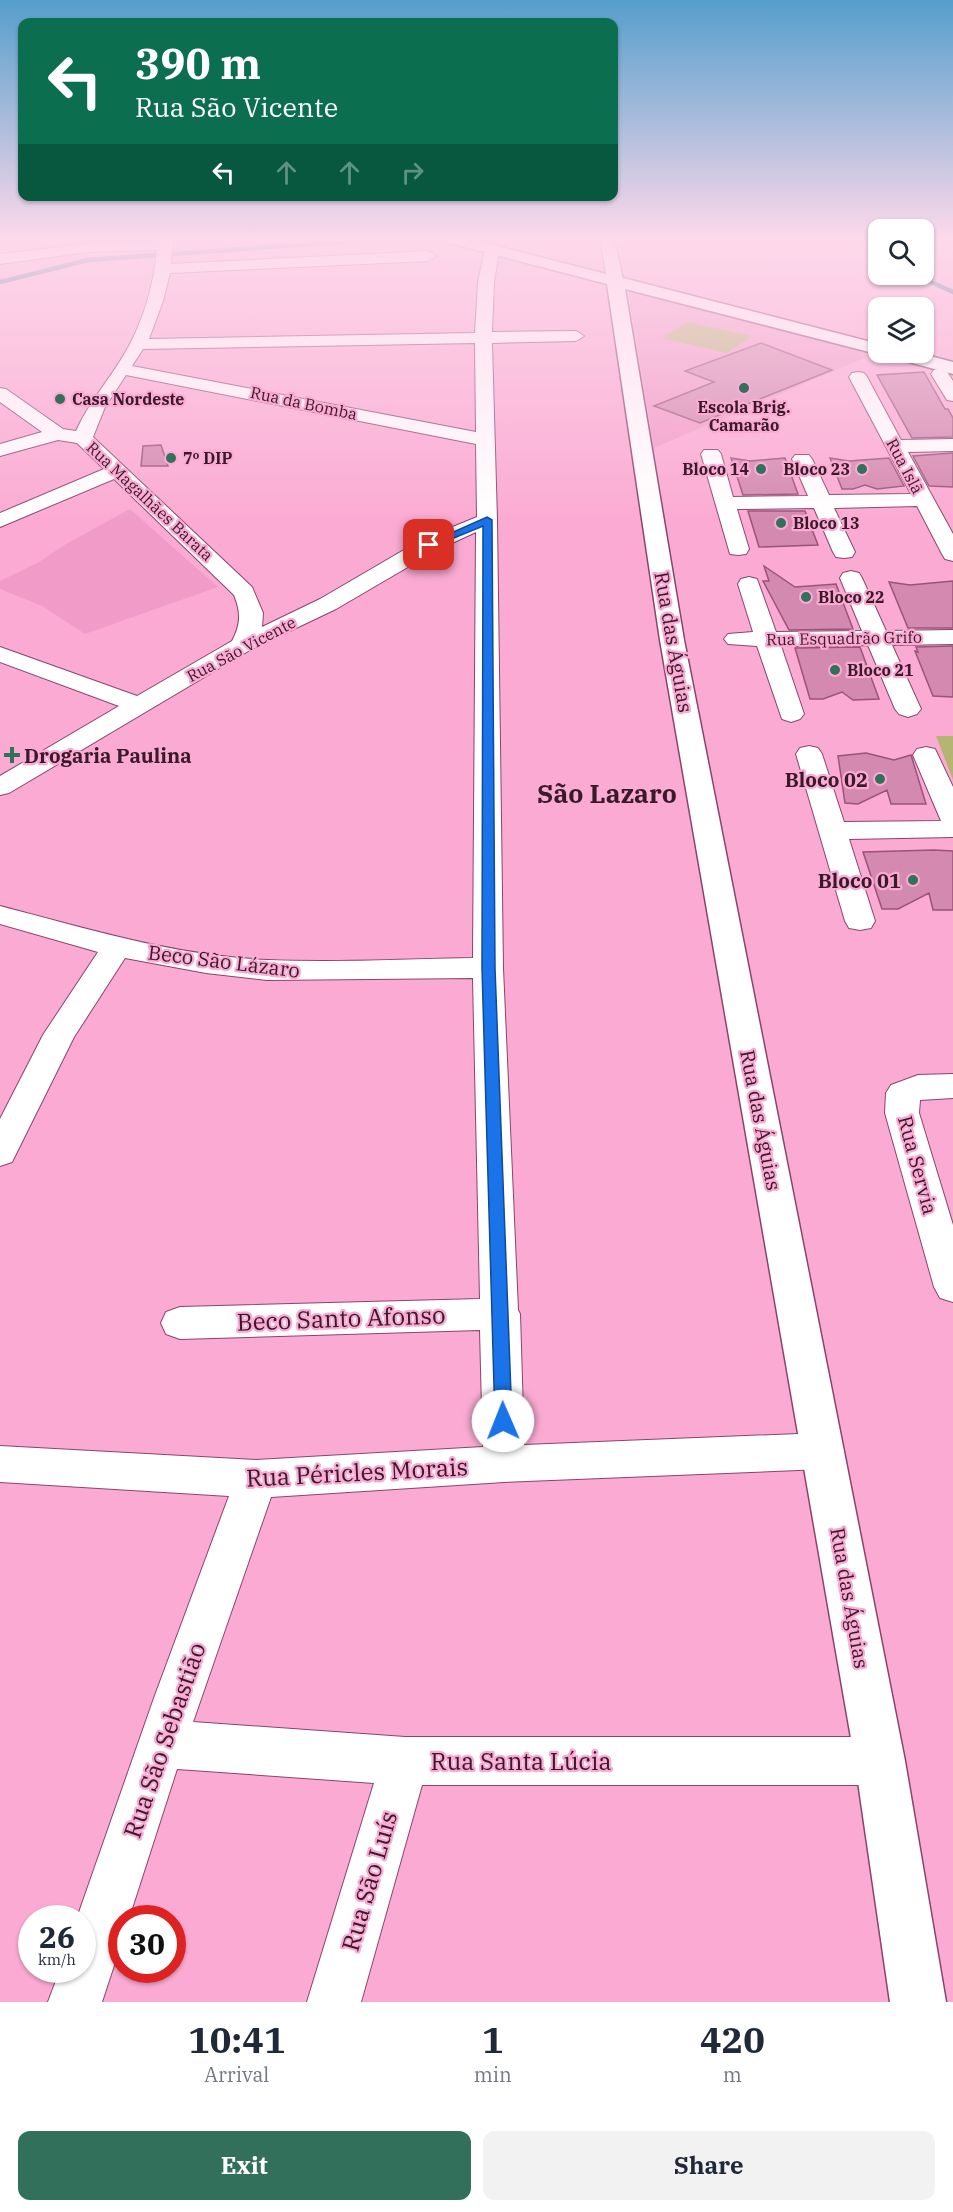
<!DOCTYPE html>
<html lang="en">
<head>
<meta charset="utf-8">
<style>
  :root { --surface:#fff; --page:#f2f2f3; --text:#1f2937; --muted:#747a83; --accent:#33705b }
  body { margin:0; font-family:"IBM Plex Serif",serif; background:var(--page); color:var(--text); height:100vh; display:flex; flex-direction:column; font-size:22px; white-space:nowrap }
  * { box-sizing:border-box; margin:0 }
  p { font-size:20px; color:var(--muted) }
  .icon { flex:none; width:33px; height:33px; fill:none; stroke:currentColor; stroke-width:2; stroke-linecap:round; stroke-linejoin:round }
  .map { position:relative; height:2002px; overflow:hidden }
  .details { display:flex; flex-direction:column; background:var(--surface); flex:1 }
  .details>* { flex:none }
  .guide { position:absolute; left:18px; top:18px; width:600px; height:183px; border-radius:12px; box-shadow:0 2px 4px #0004; background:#0b6e4f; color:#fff; overflow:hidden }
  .fabs { position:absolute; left:868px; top:219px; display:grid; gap:12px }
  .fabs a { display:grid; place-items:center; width:66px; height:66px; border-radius:12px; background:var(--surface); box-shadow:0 2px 4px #0004; font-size:30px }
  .speed { position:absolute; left:18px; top:1905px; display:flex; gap:12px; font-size:30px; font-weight:700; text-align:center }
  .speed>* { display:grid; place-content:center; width:78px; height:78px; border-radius:50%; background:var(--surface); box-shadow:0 2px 4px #0004; line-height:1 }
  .speed small { font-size:15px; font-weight:400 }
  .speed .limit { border:9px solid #d22; background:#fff; color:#111 }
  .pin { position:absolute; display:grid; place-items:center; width:51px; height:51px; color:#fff; margin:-26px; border-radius:12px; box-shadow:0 3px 9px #0006 }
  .me { position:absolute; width:66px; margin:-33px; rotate:359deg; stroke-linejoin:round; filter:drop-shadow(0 0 4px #0008) }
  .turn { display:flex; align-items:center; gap:21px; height:126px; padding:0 18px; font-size:27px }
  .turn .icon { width:78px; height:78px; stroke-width:2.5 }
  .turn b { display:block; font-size:42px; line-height:51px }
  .lanes { display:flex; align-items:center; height:57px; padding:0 18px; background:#0003; justify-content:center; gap:30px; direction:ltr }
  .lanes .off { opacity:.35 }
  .eta { display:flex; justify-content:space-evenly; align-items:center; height:102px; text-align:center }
  .eta b { font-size:36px; font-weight:800; line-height:42px }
  .cta { display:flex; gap:12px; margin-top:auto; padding:12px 18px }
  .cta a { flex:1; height:69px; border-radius:12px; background:var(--accent); color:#fff; font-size:24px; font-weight:800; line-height:69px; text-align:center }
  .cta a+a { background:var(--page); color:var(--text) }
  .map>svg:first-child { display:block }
</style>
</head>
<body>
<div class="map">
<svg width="953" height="2002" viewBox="0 0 953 2002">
  <rect width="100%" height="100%" fill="#fbabd3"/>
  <path fill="#f19cc8" d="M628,290L876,353L654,448Z
    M130,509L218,587L85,634L42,606L0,589V581L39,562L66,544Z"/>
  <path fill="#b5b572" d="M688,322L752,336L727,353L662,338Z
    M936,736H953V780Z"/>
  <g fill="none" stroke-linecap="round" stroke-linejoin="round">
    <path stroke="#22607e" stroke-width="4.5" d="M850,238L879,247
      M913,274L953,292
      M0,282L88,260L353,241L414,240"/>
  </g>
  <path fill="#d48ab0" stroke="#9a5379" stroke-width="1.5" d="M761,343L832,370L700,423L654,406L714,382L685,371Z
    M924,372L945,409H948L953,418V437L912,438L877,375Z
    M161,445L168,466H141L143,446Z
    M953,453V487L929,486L913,456Z
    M731,458L750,461L785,458L798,494L743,495Z
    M830,458L849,461L889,458L904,486L877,489L865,485L853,489H842Z
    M748,511H805L818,545L759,547Z
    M764,566L795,587L836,584L853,629L789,630L763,581H769Z
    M953,581V628H908L889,582L910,585Z
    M953,646V697L933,696L915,651L918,652L916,647Z
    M860,647L879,699L853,700L842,692L823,699H810L795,648Z
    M866,753L894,760L911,755L926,804H891L887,790L858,804L845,803L838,756Z
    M934,850L953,851V910H933L929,893L898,909H882L863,852Z"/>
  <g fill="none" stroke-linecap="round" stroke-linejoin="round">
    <defs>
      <path id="street" d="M159,238H173L171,264L428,251L436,256L428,261L170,273L163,301L149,339L475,333L478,282L485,250L492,246L499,250L494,282L492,332L576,331L584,336L576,341L492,343L497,520L503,968L518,1310L520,1314L524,1445L823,1433L838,1438L844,1451L838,1464L823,1469L504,1482L271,1497L193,1722L405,1737H880L897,1744L904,1761L897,1778L880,1785H422L361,2002H307L374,1783L177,1769L129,1918H122V1941L102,2002H48L60,1970H82V1918H77L154,1698L229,1496L0,1482V1446L256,1460L483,1447L480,1330L180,1339L166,1334L161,1323L166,1312L180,1307L480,1299L473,978L267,980L206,973L125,958L74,1037L12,1162L0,1166V1119L43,1035L98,952L0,924V906C88,929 176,956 268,960C336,963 405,959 473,958L476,532L437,550L336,609L250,650L9,793L0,795V776L119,706L0,662V647L137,696L232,641C241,624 241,612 234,595L114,479L0,527V513L104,469L77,443L58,440L0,456V444L42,432L0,402V388L6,389L63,429L76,431C91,398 114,375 130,344C145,315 154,282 157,250L87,252L0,264V254L87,244L158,241ZM475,343L476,432L132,366L143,349ZM126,375L476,444L477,517L421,540L320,599L262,627L263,613L252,587L93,437L105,407Z
        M600,238H614L622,274L619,277L614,279L606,274Z
        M940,369L946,370L953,381V401L947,400L931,374L934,370Z
        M858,372L864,373L867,377L901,440L953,439V451L908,452L953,534V561L945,559L942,554L917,506L834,508L855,552L852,557L844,558L836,557L833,552L814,508L737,509L749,549L746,554L738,555L730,554L701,454L704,450H718L721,454L733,497L808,496L792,459L795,455H809L812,459L829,495L911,494L849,377L852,373Z
        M851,571L859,573L862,578L886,631L953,630V644L892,645L921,709L917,714L908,717L899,714L895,709L868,645L781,646L804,714L800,719L791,722L782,719L757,646L728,644L724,639L728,634L753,632L738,584L741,579L749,577L757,579L776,632L862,631L840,578L843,573Z
        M809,746L818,748L822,754L844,822L941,821L913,755L917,749L926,747L935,749L953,787V837L849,839L875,921L871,928L860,930L849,928L845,921L796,754L800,748Z
        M953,1074V1098L920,1100L919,1113L953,1225V1302L940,1298L934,1287L885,1113L886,1093L891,1085L918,1075Z"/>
      <path id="secondary" d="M439,238H466L606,274L614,269L620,271L623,278L879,344V352H915L953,362V374L886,356L884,353H873L625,289L684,640L905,1761L946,2002H890L855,1761L660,640L607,284L442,241Z"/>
    </defs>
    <use href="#street" stroke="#8a446a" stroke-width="2"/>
    <use href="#secondary" stroke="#8a446a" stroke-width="3"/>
    <use href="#street" fill="#fff" fill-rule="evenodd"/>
    <use href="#secondary" fill="#fff" fill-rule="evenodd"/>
  </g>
  <linearGradient id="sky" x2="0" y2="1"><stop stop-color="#559ecc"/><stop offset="0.46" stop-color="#fdd9eb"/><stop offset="1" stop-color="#fdd9eb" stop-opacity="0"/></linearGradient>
  <rect width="953" height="519" fill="url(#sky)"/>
  <path fill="#1a73e8" stroke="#114b97" stroke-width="1.5" d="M487,517L492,520L495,968L512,1421L510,1427L503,1429L497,1427L495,1421L482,968L483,526L432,547L424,545Z"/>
  <g fill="#33705b" stroke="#fbabd3" stroke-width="2">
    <circle cx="744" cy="388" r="6"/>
    <circle cx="60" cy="399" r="6"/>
    <circle cx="171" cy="458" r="6"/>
    <circle cx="761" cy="469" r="6"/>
    <circle cx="862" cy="469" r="6"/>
    <circle cx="781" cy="523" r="6"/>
    <circle cx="806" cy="597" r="6"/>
    <circle cx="835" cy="670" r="6"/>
    <path d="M9 746h6v6h6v6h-6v6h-6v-6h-6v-6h6z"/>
    <circle cx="880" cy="779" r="6"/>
    <circle cx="913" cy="880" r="6"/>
  </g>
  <g text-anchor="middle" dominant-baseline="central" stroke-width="4.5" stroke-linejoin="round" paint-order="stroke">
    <g font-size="16" font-weight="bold" fill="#381a2a" stroke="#fbabd3" text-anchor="start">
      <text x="72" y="399">Casa Nordeste</text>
      <text x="744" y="407" text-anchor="middle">Escola Brig.<tspan x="744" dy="18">Camarão</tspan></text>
      <text x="183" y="458">7º DIP</text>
      <text x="749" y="469" text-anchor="end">Bloco 14</text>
      <text x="850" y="469" text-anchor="end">Bloco 23</text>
      <text x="793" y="523">Bloco 13</text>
      <text x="818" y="597">Bloco 22</text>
      <text x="847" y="670">Bloco 21</text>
    </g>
    <g font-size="16" fill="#381a2a" stroke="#fbabd3">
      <text transform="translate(304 403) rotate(12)">Rua da Bomba</text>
      <text transform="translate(905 466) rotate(62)">Rua Islã</text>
      <text transform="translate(150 501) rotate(43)">Rua Magalhães Barata</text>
      <text transform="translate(844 638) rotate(-1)">Rua Esquadrão Grifo</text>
      <text transform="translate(241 649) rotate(-28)">Rua São Vicente</text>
    </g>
    <g font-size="20" fill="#381a2a" stroke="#fbabd3">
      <text transform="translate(674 642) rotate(80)">Rua das Águias</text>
      <text transform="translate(224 961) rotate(7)">Beco São Lázaro</text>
      <text transform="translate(761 1120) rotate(79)">Rua das Águias</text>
      <text transform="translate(918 1165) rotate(75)">Rua Servia</text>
      <text transform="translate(850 1598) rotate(80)">Rua das Águias</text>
    </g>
    <g font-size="20" font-weight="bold" fill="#381a2a" stroke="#fbabd3" text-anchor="end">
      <text x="24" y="755" text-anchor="start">Drogaria Paulina</text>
      <text x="868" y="779">Bloco 02</text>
      <text x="901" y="880">Bloco 01</text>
    </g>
    <g font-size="24" fill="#381a2a" stroke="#fbabd3">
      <text transform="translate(341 1318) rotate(-2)">Beco Santo Afonso</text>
      <text transform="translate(357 1472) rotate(-3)">Rua Péricles Morais</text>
      <text transform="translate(164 1740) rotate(-71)">Rua São Sebastião</text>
      <text x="521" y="1761">Rua Santa Lúcia</text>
      <text transform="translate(369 1881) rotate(-74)">Rua São Luís</text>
    </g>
    <g font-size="26" font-weight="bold" fill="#381a2a" stroke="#fbabd3">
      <text x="607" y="793">São Lazaro</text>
    </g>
  </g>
</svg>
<div class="fabs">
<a><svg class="icon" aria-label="search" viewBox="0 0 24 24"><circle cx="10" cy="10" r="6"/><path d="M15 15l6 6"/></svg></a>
<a><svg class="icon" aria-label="layers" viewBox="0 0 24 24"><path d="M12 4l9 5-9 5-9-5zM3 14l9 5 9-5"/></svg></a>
</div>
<div class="speed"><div>26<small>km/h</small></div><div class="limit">30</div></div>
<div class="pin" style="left:429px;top:545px;background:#d93025"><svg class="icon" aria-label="arrive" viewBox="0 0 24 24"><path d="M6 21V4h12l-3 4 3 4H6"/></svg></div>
<svg class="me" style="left:503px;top:1421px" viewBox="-20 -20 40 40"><circle r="19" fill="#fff"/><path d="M0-13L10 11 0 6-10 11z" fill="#1a73e8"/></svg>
<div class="guide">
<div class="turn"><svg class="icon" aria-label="left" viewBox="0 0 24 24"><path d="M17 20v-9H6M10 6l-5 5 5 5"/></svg><div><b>390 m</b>Rua São Vicente</div></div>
<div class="lanes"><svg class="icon" aria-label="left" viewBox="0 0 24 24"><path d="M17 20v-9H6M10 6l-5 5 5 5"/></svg><svg class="icon off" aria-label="ahead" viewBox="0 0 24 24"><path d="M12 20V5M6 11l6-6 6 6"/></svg><svg class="icon off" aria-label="ahead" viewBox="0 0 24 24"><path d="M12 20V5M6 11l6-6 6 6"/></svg><svg class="icon off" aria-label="right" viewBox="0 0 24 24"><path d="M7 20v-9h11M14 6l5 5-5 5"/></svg></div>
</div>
</div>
<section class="details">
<div class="eta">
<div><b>10:41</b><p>Arrival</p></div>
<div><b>1</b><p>min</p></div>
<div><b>420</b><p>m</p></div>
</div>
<div class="cta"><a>Exit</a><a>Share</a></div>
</section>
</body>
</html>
